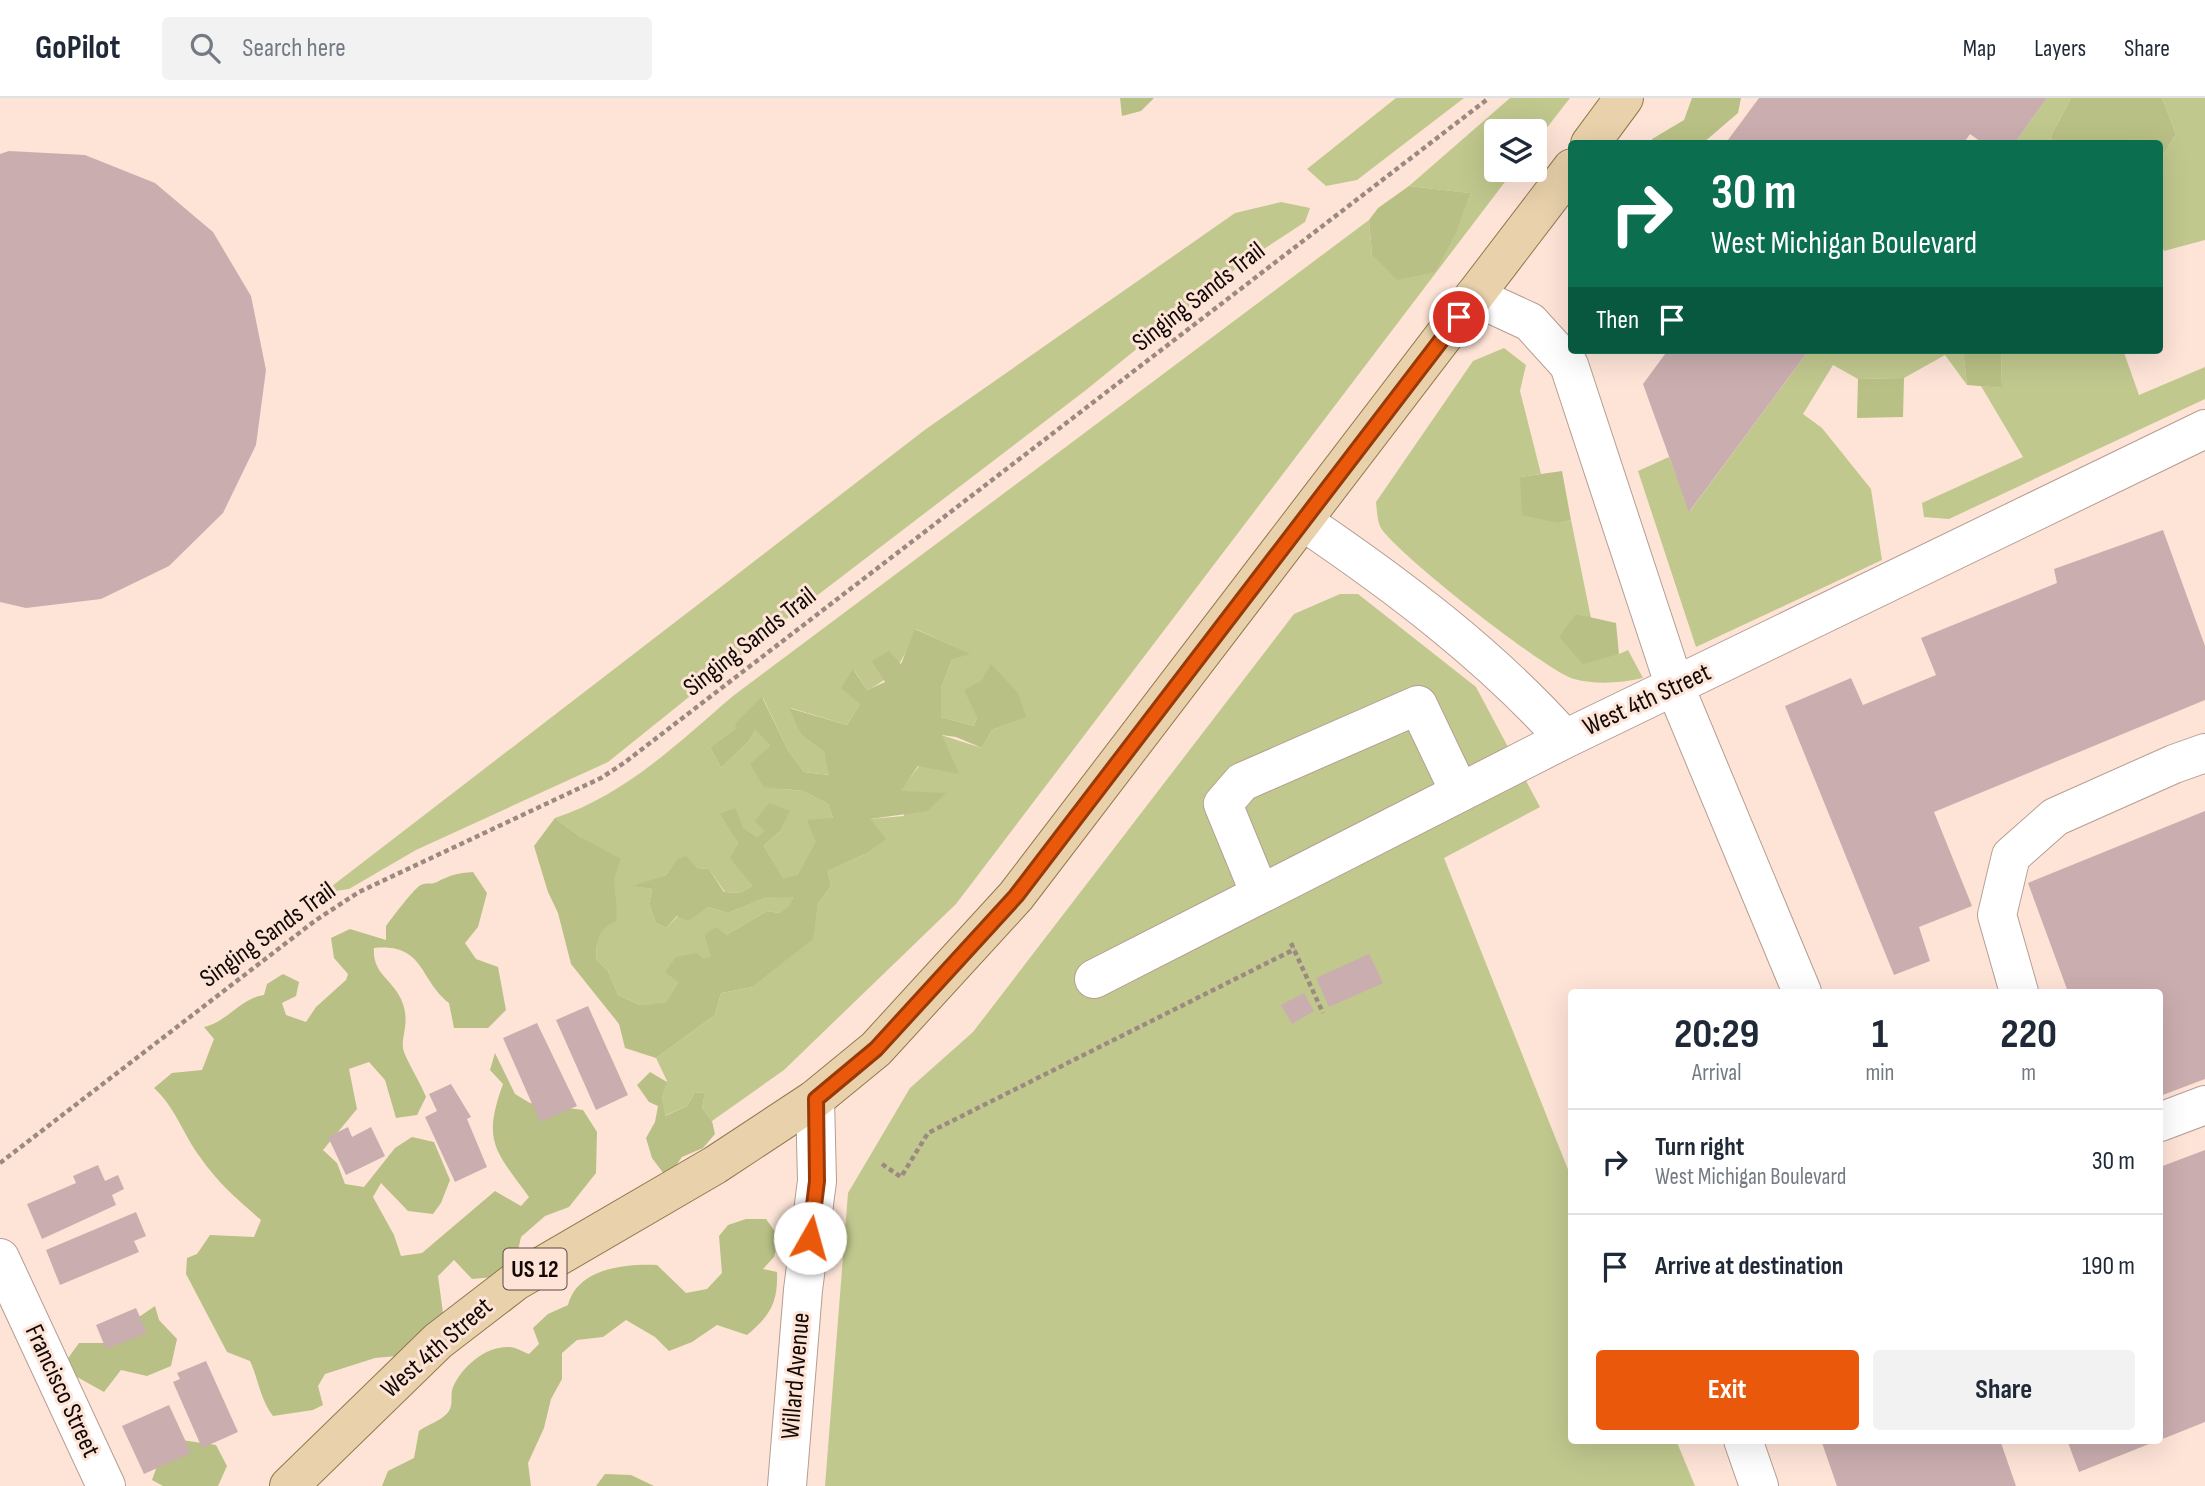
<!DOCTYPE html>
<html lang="en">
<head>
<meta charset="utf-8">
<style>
  :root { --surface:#fff; --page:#f2f2f3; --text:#1f2937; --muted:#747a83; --line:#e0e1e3; --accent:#ea580c }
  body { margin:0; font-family:"Sofia Sans Condensed",sans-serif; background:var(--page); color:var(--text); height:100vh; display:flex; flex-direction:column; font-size:26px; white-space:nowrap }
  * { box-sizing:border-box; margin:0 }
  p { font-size:23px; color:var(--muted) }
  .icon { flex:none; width:38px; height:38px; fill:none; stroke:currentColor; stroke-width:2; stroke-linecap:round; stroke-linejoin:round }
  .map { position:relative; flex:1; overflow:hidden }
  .side { position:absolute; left:1568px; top:891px; width:595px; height:455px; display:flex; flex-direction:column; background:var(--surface); border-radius:7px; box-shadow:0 7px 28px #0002 }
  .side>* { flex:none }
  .top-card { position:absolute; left:1568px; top:42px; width:595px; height:214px; border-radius:7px; box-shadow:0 7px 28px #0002; background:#0b6e4f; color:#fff; overflow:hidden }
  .controls { position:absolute; left:1484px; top:21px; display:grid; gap:14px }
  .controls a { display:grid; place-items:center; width:63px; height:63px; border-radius:7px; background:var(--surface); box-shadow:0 7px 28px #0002; font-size:35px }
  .pin { position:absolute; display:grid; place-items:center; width:60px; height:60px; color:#fff; margin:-30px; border:4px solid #fff; border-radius:50%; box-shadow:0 2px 7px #0007 }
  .me { position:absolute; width:77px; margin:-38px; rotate:7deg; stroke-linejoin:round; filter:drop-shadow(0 0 5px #0008) }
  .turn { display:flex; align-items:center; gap:24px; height:147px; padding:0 28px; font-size:32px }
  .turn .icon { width:91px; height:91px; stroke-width:2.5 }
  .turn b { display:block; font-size:49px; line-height:60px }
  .then { display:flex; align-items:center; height:66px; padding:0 28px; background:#0003; gap:14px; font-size:26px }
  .eta { display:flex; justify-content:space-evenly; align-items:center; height:119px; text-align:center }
  .eta b { font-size:42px; font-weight:700; line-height:49px }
  .button { display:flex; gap:14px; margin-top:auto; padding:14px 28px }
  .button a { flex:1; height:80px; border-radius:7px; background:var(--accent); color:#fff; font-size:28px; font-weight:700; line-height:80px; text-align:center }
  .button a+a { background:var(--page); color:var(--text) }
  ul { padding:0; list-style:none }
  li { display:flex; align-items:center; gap:21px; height:105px; padding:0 28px; border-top:2px solid var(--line) }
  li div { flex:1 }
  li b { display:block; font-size:26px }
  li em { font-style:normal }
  header { display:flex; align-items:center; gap:42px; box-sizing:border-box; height:98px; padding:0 35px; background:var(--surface); border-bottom:2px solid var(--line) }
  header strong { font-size:33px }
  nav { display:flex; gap:38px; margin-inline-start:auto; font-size:24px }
  .search { width:490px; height:63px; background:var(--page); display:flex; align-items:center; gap:18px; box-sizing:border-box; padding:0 24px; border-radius:7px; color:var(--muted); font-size:26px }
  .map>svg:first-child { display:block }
</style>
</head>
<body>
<header>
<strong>GoPilot</strong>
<div class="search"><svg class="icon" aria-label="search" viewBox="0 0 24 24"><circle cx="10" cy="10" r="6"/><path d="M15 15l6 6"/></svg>Search here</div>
<nav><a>Map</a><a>Layers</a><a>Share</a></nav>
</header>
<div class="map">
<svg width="2205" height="1388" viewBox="0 0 2205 1388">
  <rect width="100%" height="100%" fill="#fee4d7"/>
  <path fill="#c0c88e" d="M1396,0H1464L1357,82L1326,88L1307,71Z
    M1510,0H1570L1535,45V33H1496V72H1514L956,806L784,972L712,1023L702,1010L705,995L695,994L687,1008L664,1018L662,1000L667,983L656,960L715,917L721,895L753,889L812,841L818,806L831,788L828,773L865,756L870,721L904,718L900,693L919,668L949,659L941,637L982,650L992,632L1025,619H977L974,628L941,619V590L952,562L970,556L916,531C904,560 896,579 867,592L854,572L860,606L847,627L791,610L801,637L824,654L830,677L804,674L789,654L763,600L735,631L710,649L721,670L750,642L755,630L770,648L783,691L803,693L828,706L833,720L798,776L783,782L764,748L779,734H766L757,739L743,729L733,736L738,745L731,760L752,788L740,795L725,794L709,771L697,770L676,762L666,777L634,788L652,791L649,806L656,825L666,830L678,818L708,809L728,815L765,800L793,798L791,807L779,815L767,813L726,837H704L712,858L678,884L666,906L640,907L618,897L608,873L596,861L597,838L604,829L582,740L555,720C625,697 678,645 733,598L1369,122L1372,157L1469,95L1409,88Z
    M2047,0H2071L2051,38L2052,45L2014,46Z
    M2162,0H2205V142L2164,153L2160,143V62L2176,36Z
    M1281,104L1310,110L1305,124L1244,164L1086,292L785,522L608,664L416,752L349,791L323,795L926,331L1235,115Z
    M1504,250L1526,267L1520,293L1541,376L1520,379L1559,425L1571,422L1591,520L1576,516L1619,556L1628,552L1643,580C1620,585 1597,587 1574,581C1546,573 1396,455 1381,430C1377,423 1377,412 1376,404L1473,263Z
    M1809,252H1963L1967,287L1945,257L1904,280L1858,281L1833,267L1803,316L1822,330L1871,391L1882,462L1696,549L1638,373L1669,359L1690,413Z
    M2001,252H2123L2139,297L2205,269V301L1949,421L1924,419L1922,405L2023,359L1981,288L2002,290Z
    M1340,496H1358L1476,589L1540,709L1444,760L1571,1079L1572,1342H1676L1695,1388H825L848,1095L910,990L973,934L1294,516Z"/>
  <path fill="#b8c085" d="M1120,0H1154L1141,13L1122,18Z
    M1692,0H1741L1738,15L1703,45H1652V41L1684,22Z
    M2071,0H2162L2176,36L2160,62V46L2052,45L2051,38Z
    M1409,88L1470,95L1456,135L1435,174L1397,182L1372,157L1369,122L1378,110Z
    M1963,252H2001L2002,290L1967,287Z
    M1904,280L1903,319L1857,320L1858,281Z
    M1562,373L1571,422L1559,425L1522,417L1520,379Z
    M1576,516L1616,525L1619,556L1583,566L1559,539Z
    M915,531L971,556L952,562L941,590V619L974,628L977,619L964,592L981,583L991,566L1018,595L1026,619L992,632L982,650L956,639L942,637L959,676L918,668L901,693L946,695L928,713L870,721L886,741L865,756L828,773L831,788L818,806L813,841L753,889L721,895L715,917L656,960L625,950L619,926L571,866L558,815L548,794L534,748L555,720L582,740L621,761C608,789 619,795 616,823C597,832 597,841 596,861L608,873L618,897L640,907L666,905L678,884L665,874L676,859L697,855L704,861L711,858L704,837L716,829L726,837L767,813L779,815L790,807L793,799L765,800L728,815L708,809L688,823L677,818L666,830L656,825L649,806L652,791L632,788L666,777L676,762L686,758L697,770L709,771L724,794L740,795L752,788L730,760L738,745L720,716L735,710L743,729L757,739L765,733L755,723L769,705L790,713L779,734L764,748L783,781L798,776L816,744L807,722L833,720L828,706L803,693L764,689L750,666L770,648L755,631L750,642L721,670L710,649L735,631L736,625L762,599L789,654L804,674L829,677L824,654L801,637L789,610L847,627L860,606L841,590L853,571L867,592L885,584L872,563L889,553L901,566Z
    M473,774L487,795L478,829L465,845L476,861L498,869L506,912L488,930H454L449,905C419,882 425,845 374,850C372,875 391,880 401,901C412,925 399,940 404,954C410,969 420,984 426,999L417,1017L396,1020L385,982L369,964L349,971L357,1011L323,1052L337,1065L345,1086L364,1089L395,1050L412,1039L434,1044L450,1082L441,1105L433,1116L408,1113L381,1085L373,1099L394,1137L401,1158L422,1155L495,1093L521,1108L529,1099C495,1052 482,1044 503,986L490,972L495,955L515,996L530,1005L583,1012L597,1034L596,1075L569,1109L545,1118L521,1139L515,1166L494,1179L472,1181L454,1162L438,1178L444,1222L407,1257L375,1260L325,1276L318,1288L323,1307L313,1312L273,1318C260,1301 259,1283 250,1263L227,1254L186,1176L187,1160L197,1156L210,1137L254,1139L261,1122C238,1102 217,1084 200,1059C183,1036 175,1009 154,990L172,975L202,972L214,941L204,929C227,924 241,900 264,897L267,886L283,876L299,884L296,898L282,905L286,917L306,924L316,909L346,882L348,876L334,860L331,840L350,831L386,842V828C392,820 414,790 421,787C426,784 432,787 437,784C450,777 458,775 473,774Z
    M650,974L667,984L662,1000L665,1018L687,1008L695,994L705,995L702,1010L712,1023L715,1036L703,1050L682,1059L667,1080L652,1060L646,1040L655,1024L658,1008L649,1004L637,987Z
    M746,1121H766L779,1139L774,1159L763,1171L777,1174C778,1204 771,1217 747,1237L717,1227L692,1244L669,1253L655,1239L626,1222L603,1239L577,1242L562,1255V1281L551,1301L544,1330L528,1365L531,1388H382L388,1373L414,1360L419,1333C428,1326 445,1322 450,1311C453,1304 450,1296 453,1289C462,1269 485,1248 509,1249C516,1249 523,1254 529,1256L539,1246L533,1230L548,1216L568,1207C578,1170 624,1166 657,1167L686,1195L707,1191L722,1175L719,1138L728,1127Z
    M155,1208L159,1222L177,1241L171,1268L147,1278L121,1272L104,1294L61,1270L79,1245H112L114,1236Z
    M167,1340L216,1347L227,1368L218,1388H163L152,1382Z
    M605,1376L631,1377L654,1388H596Z"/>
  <path fill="#caadaf" d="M1759,0H2047L2014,46H1984L1970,36L1963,46H1725Z
    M9,53L85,57L155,85L213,134L251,198L266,272L256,347L223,415L169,468L101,501L26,510L0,504V56Z
    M1668,252H1809L1689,414L1643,286Z
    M2163,432L2205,548V602L1934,714L1972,808L1919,829L1930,863L1894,877L1785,608L1851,580L1863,607L1936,577L1921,540L2057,485L2054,471Z
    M2205,713V981L2160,998V894H2068L2028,785Z
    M1369,856L1383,885L1329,909L1316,880Z
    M1304,895L1314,913L1292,926L1281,907Z
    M588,908L628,997L596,1012L556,922Z
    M537,925L577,1008L540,1024L503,940Z
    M451,986L471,1019L467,1021L487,1069L455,1084L425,1019L437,1013L429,996Z
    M348,1029L352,1039L371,1029L385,1058L346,1077L328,1039Z
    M2205,1052V1324L2160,1342V1069Z
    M98,1067L105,1083L118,1077L124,1091L112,1097L116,1107L42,1141L27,1106L76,1085L73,1078Z
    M136,1114L146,1138L134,1143L139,1154L60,1187L46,1152Z
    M136,1210L147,1235L106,1251L96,1227Z
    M206,1263L238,1334L202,1350L173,1284L180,1281L177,1275Z
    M169,1307L191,1355L144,1376L122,1328Z
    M1821,1342H2000L2016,1388H1837Z
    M2067,1342H2159L2079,1374Z"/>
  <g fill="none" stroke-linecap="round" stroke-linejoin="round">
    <defs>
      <path id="minor" d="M1474,198L1530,224L1569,267L1675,589L1802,894
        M1304,424C1397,487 1490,557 1565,641
        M1260,796L1223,706L1242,684L1418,607L1459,693
        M1094,881L1565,641L2205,331
        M2019,894L1997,817L2011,758L2055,719L2174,666L2205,655
        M2160,1024L2205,1007
        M0,1160L106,1388
        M1743,1342L1759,1388
        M787,1388L803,1192L817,1083L815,1001"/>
      <path id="major" d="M1590,46L1624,0
        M289,1388L438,1243L516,1183L715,1067L815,1001L876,951L1016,798L1572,70"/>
    </defs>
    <use href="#minor" stroke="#b69d92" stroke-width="40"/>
    <use href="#major" stroke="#93784d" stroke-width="40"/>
    <path stroke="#9c8a81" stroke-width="4.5" stroke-dasharray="5 3.5" stroke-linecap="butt" d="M1291,845L1323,915
      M0,1065L316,822L359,794L601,680L624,665L1489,0
      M882,1066L901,1079L928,1035L1295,851"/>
    <use href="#minor" stroke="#fff" stroke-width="38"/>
    <use href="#major" stroke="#e8d1ab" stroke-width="38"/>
  </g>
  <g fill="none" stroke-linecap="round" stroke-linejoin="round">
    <defs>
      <path id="route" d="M810,1140L817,1083L816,1001L876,951L1016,798L1459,219"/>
    </defs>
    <use href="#route" stroke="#983908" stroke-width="18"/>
    <use href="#route" stroke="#ea580c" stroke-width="12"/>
  </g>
  <g text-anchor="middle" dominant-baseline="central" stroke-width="6" stroke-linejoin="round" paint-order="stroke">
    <rect fill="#fee4d7" stroke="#584b45" stroke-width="2" x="503.5" y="1150.5" width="63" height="41" rx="5"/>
    <g font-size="24" font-weight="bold" fill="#110906">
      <text x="535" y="1171">US 12</text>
    </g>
    <g font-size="26" fill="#110906" stroke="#fee4d7">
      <text transform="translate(1199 199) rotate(-38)">Singing Sands Trail</text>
      <text transform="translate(750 544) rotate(-38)">Singing Sands Trail</text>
      <text transform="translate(1647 602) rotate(-25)">West 4th Street</text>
      <text transform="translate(268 837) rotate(-36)">Singing Sands Trail</text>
      <text transform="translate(437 1250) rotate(-41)">West 4th Street</text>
      <text transform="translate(796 1278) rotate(-85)">Willard Avenue</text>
      <text transform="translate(62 1293) rotate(65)">Francisco Street</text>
    </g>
  </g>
</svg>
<div class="controls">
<a><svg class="icon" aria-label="layers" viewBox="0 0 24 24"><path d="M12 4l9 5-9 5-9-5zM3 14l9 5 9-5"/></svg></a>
</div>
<div class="pin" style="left:1459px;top:219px;background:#d93025"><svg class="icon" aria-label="arrive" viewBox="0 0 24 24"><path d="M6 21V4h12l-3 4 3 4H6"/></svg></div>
<svg class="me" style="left:810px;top:1140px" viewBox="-20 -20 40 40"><circle r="19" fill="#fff"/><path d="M0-13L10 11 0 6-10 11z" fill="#ea580c"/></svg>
<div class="top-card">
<div class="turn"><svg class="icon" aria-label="right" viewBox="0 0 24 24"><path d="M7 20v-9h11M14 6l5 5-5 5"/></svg><div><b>30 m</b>West Michigan Boulevard</div></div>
<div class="then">Then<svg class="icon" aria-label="arrive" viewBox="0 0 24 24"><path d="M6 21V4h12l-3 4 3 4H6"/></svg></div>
</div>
<section class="side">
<div class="eta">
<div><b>20:29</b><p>Arrival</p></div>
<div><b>1</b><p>min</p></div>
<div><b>220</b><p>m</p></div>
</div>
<ul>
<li><svg class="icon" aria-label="right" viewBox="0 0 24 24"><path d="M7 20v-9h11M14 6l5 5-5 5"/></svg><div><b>Turn right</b><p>West Michigan Boulevard</p></div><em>30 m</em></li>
<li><svg class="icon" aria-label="arrive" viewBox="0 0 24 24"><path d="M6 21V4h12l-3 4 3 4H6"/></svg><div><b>Arrive at destination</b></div><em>190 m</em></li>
</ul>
<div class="button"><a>Exit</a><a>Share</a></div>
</section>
</div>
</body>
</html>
